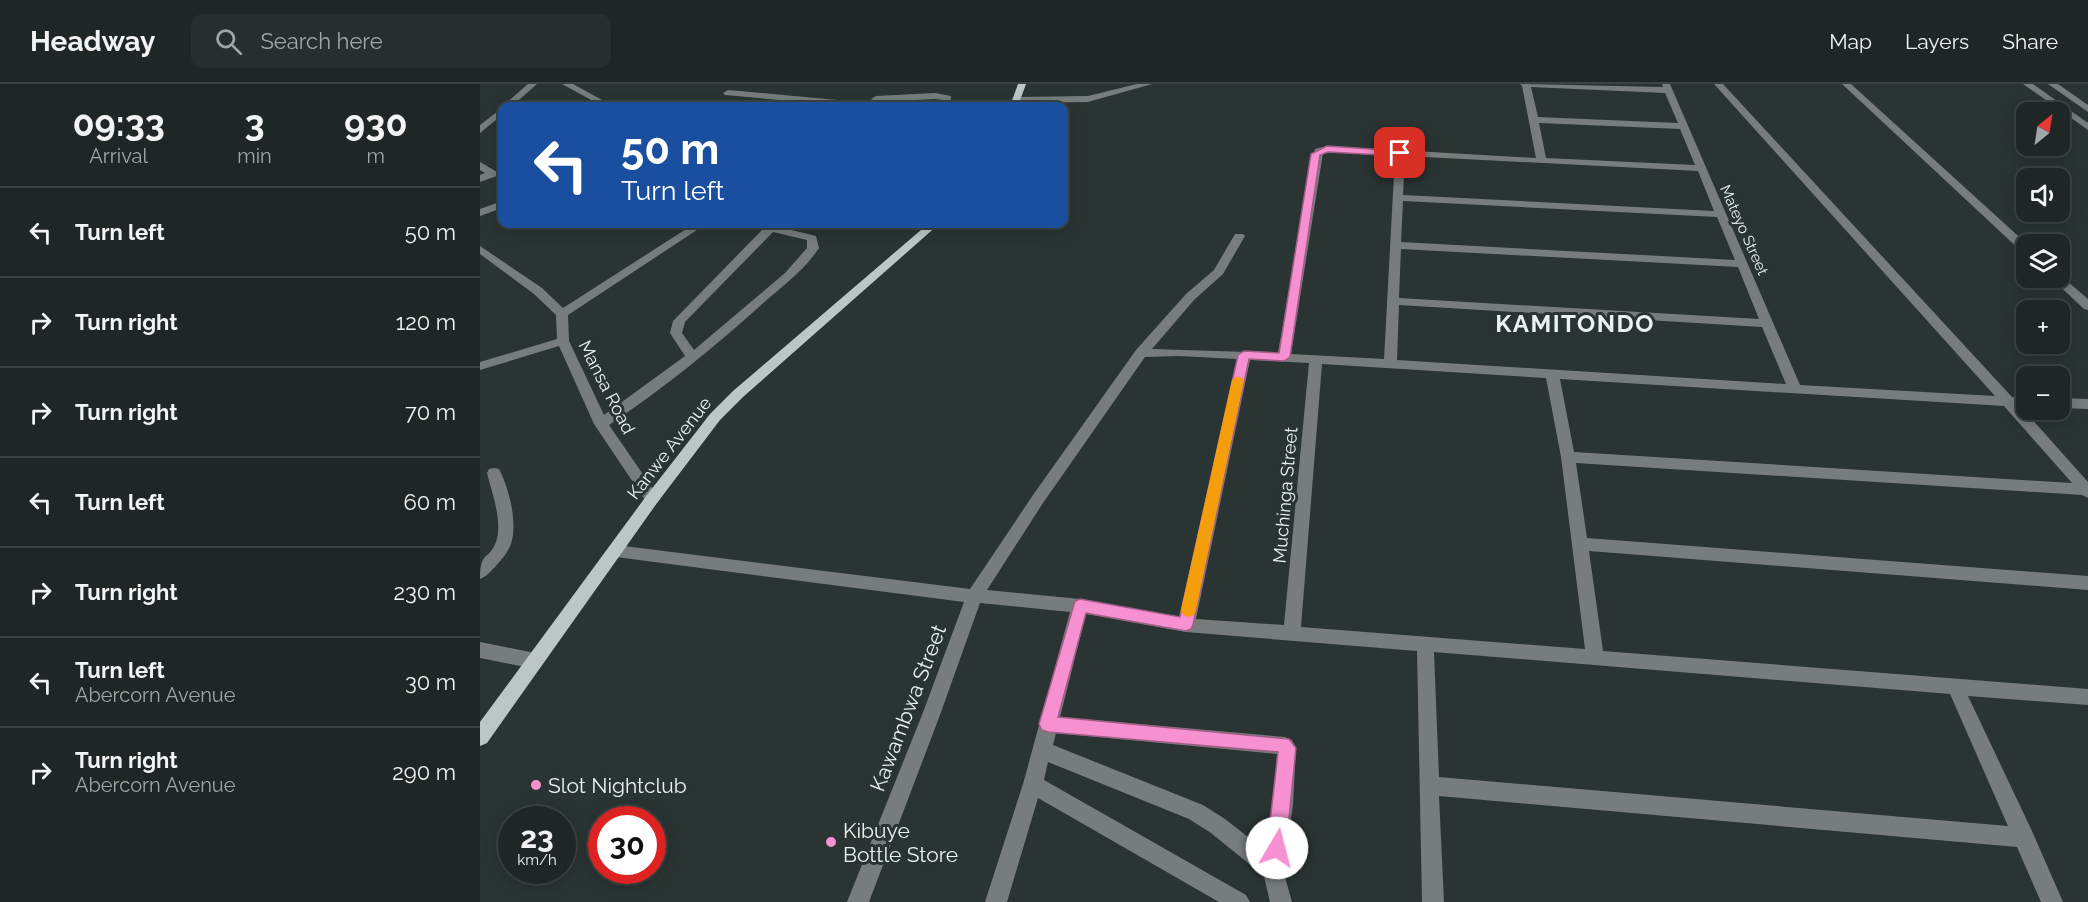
<!DOCTYPE html>
<html lang="en">
<head>
<meta charset="utf-8">
<style>
  :root { --surface:#1f2726; --page:#272f2e; --text:#f1f3f6; --muted:#a1a5a7; --line:#3c4443 }
  body { margin:0; font-family:Raleway,sans-serif; background:var(--page); color:var(--text); height:100vh; display:flex; flex-direction:column; font-size:22px; white-space:nowrap }
  * { box-sizing:border-box; margin:0 }
  p { font-size:20px; color:var(--muted) }
  .icon { flex:none; width:33px; height:33px; fill:none; stroke:currentColor; stroke-width:2; stroke-linecap:round; stroke-linejoin:round }
  .map { position:relative; flex:1; overflow:hidden }
  .panel { display:flex; flex-direction:column; background:var(--surface); width:480px }
  .panel>* { flex:none }
  .guide { position:absolute; left:18px; top:18px; width:570px; height:126px; border-radius:12px; box-shadow:0 3px 15px #0003,0 0 0 2px var(--line); background:#1a4fa0; color:#fff; overflow:hidden }
  .needle { width:39px; rotate:30deg }
  .tools { position:absolute; left:1536px; top:18px; display:grid; gap:12px }
  .tools a { display:grid; place-items:center; width:54px; height:54px; border-radius:12px; background:var(--surface); box-shadow:0 3px 15px #0003,0 0 0 2px var(--line); font-size:30px }
  .speed { position:absolute; left:18px; top:722px; display:flex; gap:12px; font-size:30px; font-weight:700; text-align:center }
  .speed>* { display:grid; place-content:center; width:78px; height:78px; border-radius:50%; background:var(--surface); box-shadow:0 3px 15px #0003,0 0 0 2px var(--line); line-height:1 }
  .speed small { font-size:15px; font-weight:400 }
  .speed .limit { border:9px solid #d22; background:#fff; color:#111 }
  .pin { position:absolute; display:grid; place-items:center; width:51px; height:51px; color:#fff; margin:-26px; border-radius:12px; box-shadow:0 3px 9px #0006 }
  .me { position:absolute; width:66px; margin:-33px; rotate:8deg; stroke-linejoin:round; filter:drop-shadow(0 0 4px #0008) }
  .turn { display:flex; align-items:center; gap:21px; height:126px; padding:0 24px; font-size:27px }
  .turn .icon { width:78px; height:78px; stroke-width:2.5 }
  .turn b { display:block; font-size:42px; line-height:51px }
  .eta { display:flex; justify-content:space-evenly; align-items:center; height:102px; text-align:center }
  .eta b { font-size:36px; font-weight:700; line-height:42px }
  ul { padding:0; list-style:none }
  li { display:flex; align-items:center; gap:18px; height:90px; padding:0 24px; border-top:2px solid var(--line) }
  li div { flex:1 }
  li b { display:block; font-size:22px }
  li em { font-style:normal }
  header { display:flex; align-items:center; gap:36px; box-sizing:border-box; height:84px; padding:0 30px; background:var(--surface); border-bottom:2px solid var(--line) }
  header strong { font-size:28px }
  nav { display:flex; gap:33px; margin-inline-start:auto; font-size:21px }
  .search { width:420px; height:54px; background:var(--page); display:flex; align-items:center; gap:15px; box-sizing:border-box; padding:0 21px; border-radius:12px; color:var(--muted); font-size:22px }
  main { display:flex; flex:1; min-height:0 }
  .map>svg:first-child { display:block }
</style>
</head>
<body>
<header>
<strong>Headway</strong>
<div class="search"><svg class="icon" aria-label="search" viewBox="0 0 24 24"><circle cx="10" cy="10" r="6"/><path d="M15 15l6 6"/></svg>Search here</div>
<nav><a>Map</a><a>Layers</a><a>Share</a></nav>
</header>
<main>
<section class="panel">
<div class="eta">
<div><b>09:33</b><p>Arrival</p></div>
<div><b>3</b><p>min</p></div>
<div><b>930</b><p>m</p></div>
</div>
<ul>
<li><svg class="icon" aria-label="left" viewBox="0 0 24 24"><path d="M17 20v-9H6M10 6l-5 5 5 5"/></svg><div><b>Turn left</b></div><em>50 m</em></li>
<li><svg class="icon" aria-label="right" viewBox="0 0 24 24"><path d="M7 20v-9h11M14 6l5 5-5 5"/></svg><div><b>Turn right</b></div><em>120 m</em></li>
<li><svg class="icon" aria-label="right" viewBox="0 0 24 24"><path d="M7 20v-9h11M14 6l5 5-5 5"/></svg><div><b>Turn right</b></div><em>70 m</em></li>
<li><svg class="icon" aria-label="left" viewBox="0 0 24 24"><path d="M17 20v-9H6M10 6l-5 5 5 5"/></svg><div><b>Turn left</b></div><em>60 m</em></li>
<li><svg class="icon" aria-label="right" viewBox="0 0 24 24"><path d="M7 20v-9h11M14 6l5 5-5 5"/></svg><div><b>Turn right</b></div><em>230 m</em></li>
<li><svg class="icon" aria-label="left" viewBox="0 0 24 24"><path d="M17 20v-9H6M10 6l-5 5 5 5"/></svg><div><b>Turn left</b><p>Abercorn Avenue</p></div><em>30 m</em></li>
<li><svg class="icon" aria-label="right" viewBox="0 0 24 24"><path d="M7 20v-9h11M14 6l5 5-5 5"/></svg><div><b>Turn right</b><p>Abercorn Avenue</p></div><em>290 m</em></li>
</ul>
</section>
<div class="map">
<svg width="1608" height="818" viewBox="0 0 1608 818">
  <rect width="100%" height="100%" fill="#293433"/>
  <g fill="none" stroke-linecap="round" stroke-linejoin="round">
    <path fill="#777c7c" fill-rule="evenodd" d="M48,0H57L32,22H23Z
      M82,0H93L133,22H122Z
      M657,0H672L608,18L536,19L531,16L536,13L608,12Z
      M1040,0L1183,3L1182,0H1190L1320,301L1515,312L1234,0H1243L1532,313L1546,314V324L1541,323L1608,398V414L1602,411L1096,379L1107,454L1608,492V506L1109,467L1123,567L1608,605V621L1488,612L1552,747L1583,818H1561L1537,763L959,712L964,818H942L937,567L706,548L606,530L580,633L805,653L812,656L816,664L813,721L803,786L812,818H790L784,792L731,749L709,735L568,678L564,696L766,811L770,818H739L558,714L527,818H505L543,700L590,528L500,519L460,631L389,818H367L442,631L484,518L136,473L130,471L128,467L130,463L136,461L490,505L553,411L656,266L706,210L734,186L755,150H763L765,152L743,190L714,216L672,265L798,269L835,65L847,62L1056,74L1042,2ZM1051,3L1185,9L1198,39L1058,33ZM1059,39L1200,45L1215,81L1066,74ZM847,68L915,72L904,275L811,270L843,69ZM925,72L1218,87L1234,127L923,111ZM923,117L1237,133L1255,176L921,158ZM921,165L1258,183L1279,235L919,214ZM919,221L1282,243L1306,300L917,276ZM699,272L757,275L699,533L600,515L507,506L563,419L665,273ZM770,276L829,279L804,541L716,535ZM842,280L1066,294L1081,373L1105,565L821,543ZM1080,295L1524,322L1592,399L1094,368ZM954,568L1470,610L1528,742L959,693ZM576,649L797,670L793,721L786,767L745,735L723,721L573,661Z
      M1362,0H1371L1547,160L1546,169L1542,168Z
      M1543,0H1553L1608,39V46Z
      M1568,0H1578L1608,21V28Z
      M248,6L390,19L395,22H365L245,11L243,9Z
      M455,9L471,12L470,22H462L463,16L455,15L396,18L391,15L396,12Z
      M22,24V31L0,49V41Z
      M0,78L17,88V92L0,98V91L5,89L0,86Z
      M22,117V124L0,132V125Z
      M214,140H226L88,231L89,257L124,331L205,272L190,249L193,237L282,146L267,142L266,140L291,141L336,152L339,164C323,188 301,203 280,222C232,265 183,305 129,341L180,415L177,419H167L114,340L79,262L0,286V278L77,255L76,231L54,210L0,170V162L62,204L83,224ZM293,148L327,156V164L305,189L214,266L202,249L205,238Z
      M1580,191L1608,215V226L1604,225L1571,194H1580Z
      M1580,314L1608,315V325L1580,324Z
      M14,384L19,385C29,404 38,439 31,460C28,469 21,476 15,483C10,488 7,492 0,495C0,466 9,477 16,458C23,438 12,409 7,389L9,385Z
      M0,558L55,569L61,572L64,577L61,582L55,585L0,574Z"/>
    <path fill="#bbc7c6" fill-rule="evenodd" d="M538,0H546L538,22H530Z
      M448,140H459L263,313L240,336L177,419L7,659L0,662V638L167,411L230,330L253,307Z"/>
  </g>
  <path fill="#f690d0" stroke="#a05e87" stroke-width="1.5" d="M847,62L920,67L924,69L920,72L848,68L840,71L810,273L804,277L769,275L713,541L711,545L706,547L606,529L578,633L809,655L816,664L806,764L803,771L797,774L790,771L787,764L798,668L568,648L562,646L559,640L595,517L600,515L700,533L758,271L764,267L799,269L831,70Z"/>
  <path fill="#f59e0b" d="M758,292L764,296L716,526L714,531L709,533L703,531L701,526L752,296Z"/>
  <g fill="#f690d0" stroke="#293433" stroke-width="2">
    <circle cx="56" cy="701" r="6"/>
    <circle cx="351" cy="758" r="6"/>
  </g>
  <g text-anchor="middle" dominant-baseline="central" stroke-width="6" stroke-linejoin="round" paint-order="stroke">
    <g font-size="15" fill="#eaf2f1" stroke="#293433">
      <text transform="translate(1264 146) rotate(66)">Mateyo Street</text>
    </g>
    <g font-size="18" fill="#eaf2f1" stroke="#293433">
      <text transform="translate(127 303) rotate(63)">Mansa Road</text>
      <text transform="translate(189 364) rotate(-52)">Kanwe Avenue</text>
      <text transform="translate(805 411) rotate(-85)">Muchinga Street</text>
    </g>
    <g font-size="21" fill="#eaf2f1" stroke="#293433">
      <text transform="translate(428 624) rotate(-69)">Kawambwa Street</text>
    </g>
    <g font-size="21" fill="#eaf2f1" stroke="#293433" text-anchor="start">
      <text x="68" y="701">Slot Nightclub</text>
      <text x="363" y="746">Kibuye<tspan x="363" dy="24">Bottle Store</tspan></text>
    </g>
    <g font-size="24" font-weight="bold" letter-spacing="1.5" fill="#eaf2f1" stroke="#293433">
      <text x="1095" y="239">KAMITONDO</text>
    </g>
  </g>
</svg>
<div class="tools">
<a><svg class="needle" viewBox="-14 -14 28 28"><path d="M0-13l5 13h-10z" fill="#e53935"/><path d="M0 13l5-13h-10z" fill="#a1a5a7"/></svg></a>
<a><svg class="icon" aria-label="sound" viewBox="0 0 24 24"><path d="M4 9h4l5-4v14l-5-4H4zM17 9q2 3 0 6"/></svg></a>
<a><svg class="icon" aria-label="layers" viewBox="0 0 24 24"><path d="M12 4l9 5-9 5-9-5zM3 14l9 5 9-5"/></svg></a>
<a>+</a>
<a>−</a>
</div>
<div class="speed"><div>23<small>km/h</small></div><div class="limit">30</div></div>
<div class="pin" style="left:920px;top:69px;background:#d93025"><svg class="icon" aria-label="arrive" viewBox="0 0 24 24"><path d="M6 21V4h12l-3 4 3 4H6"/></svg></div>
<svg class="me" style="left:797px;top:764px" viewBox="-20 -20 40 40"><circle r="19" fill="#fff"/><path d="M0-13L10 11 0 6-10 11z" fill="#f690d0"/></svg>
<div class="guide">
<div class="turn"><svg class="icon" aria-label="left" viewBox="0 0 24 24"><path d="M17 20v-9H6M10 6l-5 5 5 5"/></svg><div><b>50 m</b>Turn left</div></div>
</div>
</div>
</main>
</body>
</html>
